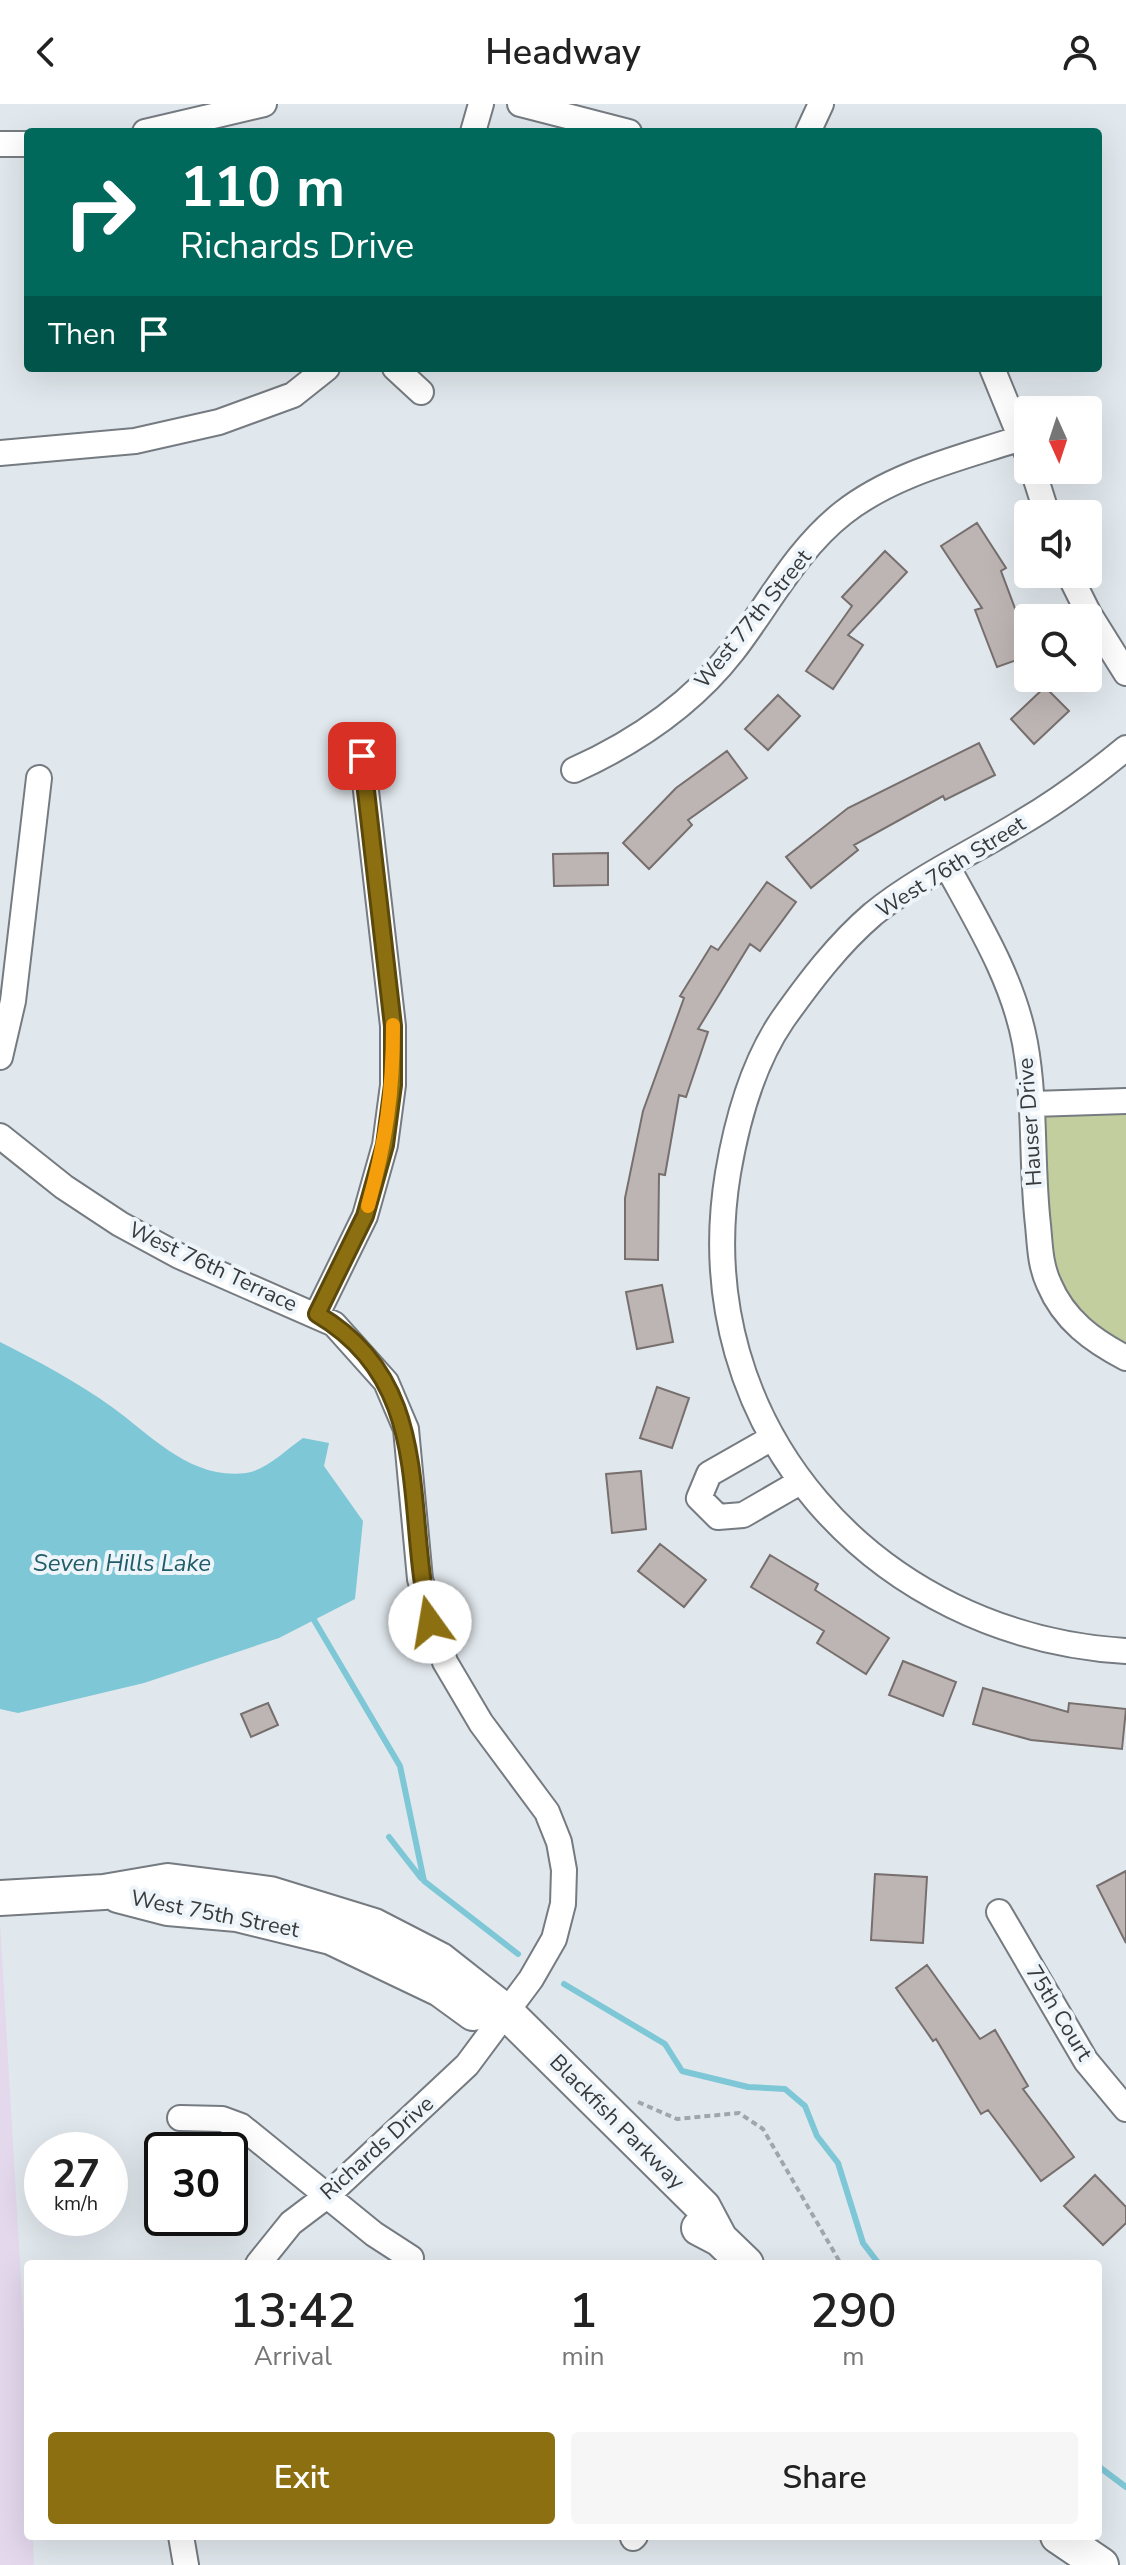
<!DOCTYPE html>
<html lang="en">
<head>
<meta charset="utf-8">
<style>
  :root { --surface:#fff; --page:#f6f6f6; --text:#222; --muted:#767676; --accent:#8c6f11 }
  body { margin:0; font-family:"Nunito Sans",sans-serif; background:var(--page); color:var(--text); height:100vh; display:flex; flex-direction:column; font-size:30px; white-space:nowrap }
  * { box-sizing:border-box; margin:0 }
  p { font-size:26px; color:var(--muted) }
  .icon { flex:none; width:44px; height:44px; fill:none; stroke:currentColor; stroke-width:2; stroke-linecap:round; stroke-linejoin:round }
  .map { position:relative; flex:1; overflow:hidden }
  .side { position:absolute; left:24px; top:2156px; width:1078px; height:280px; display:flex; flex-direction:column; background:var(--surface); border-radius:8px; box-shadow:0 8px 32px #0002 }
  .side>* { flex:none }
  .top-card { position:absolute; left:24px; top:24px; width:1078px; height:244px; border-radius:8px; box-shadow:0 8px 32px #0002; background:#00695c; color:#fff; overflow:hidden }
  .needle { width:52px; rotate:177deg }
  .tools { position:absolute; left:1014px; top:292px; display:grid; gap:16px }
  .tools a { display:grid; place-items:center; width:88px; height:88px; border-radius:8px; background:var(--surface); box-shadow:0 8px 32px #0002; font-size:40px }
  .speed { position:absolute; left:24px; top:2028px; display:flex; gap:16px; font-size:40px; font-weight:700; text-align:center }
  .speed>* { display:grid; place-content:center; width:104px; height:104px; border-radius:50%; background:var(--surface); box-shadow:0 8px 32px #0002; line-height:1 }
  .speed small { font-size:20px; font-weight:400 }
  .speed .limit { border:4px solid #111; border-radius:12px; background:#fff; color:#111 }
  .pin { position:absolute; display:grid; place-items:center; width:68px; height:68px; color:#fff; margin:-34px; border-radius:16px; box-shadow:0 4px 12px #0006 }
  .me { position:absolute; width:88px; margin:-44px; rotate:347deg; stroke-linejoin:round; filter:drop-shadow(0 0 6px #0008) }
  .turn { display:flex; align-items:center; gap:28px; height:168px; padding:0 24px; font-size:36px }
  .turn .icon { width:104px; height:104px; stroke-width:2.5 }
  .turn b { display:block; font-size:56px; line-height:68px }
  .then { display:flex; align-items:center; height:76px; padding:0 24px; background:#0003; gap:16px; font-size:30px }
  .eta { display:flex; justify-content:space-evenly; align-items:center; height:136px; text-align:center }
  .eta b { font-size:48px; font-weight:600; line-height:56px }
  .button { display:flex; gap:16px; margin-top:auto; padding:16px 24px }
  .button a { flex:1; height:92px; border-radius:8px; background:var(--accent); color:#fff; font-size:32px; font-weight:600; line-height:92px; text-align:center }
  .button a+a { background:var(--page); color:var(--text) }
  header { display:flex; justify-content:space-between; align-items:center; height:104px; padding:0 24px; background:var(--surface); font-size:36px; font-weight:600 }
  .map>svg:first-child { display:block }
</style>
</head>
<body>
<header><svg class="icon" aria-label="back" viewBox="0 0 24 24"><path d="M15 5l-7 7 7 7"/></svg>Headway<svg class="icon" aria-label="person" viewBox="0 0 24 24"><circle cx="12" cy="8" r="4"/><path d="M4 21q1-7 8-7t8 7"/></svg></header>
<div class="map">
<svg width="1126" height="2461" viewBox="0 0 1126 2461">
  <rect width="100%" height="100%" fill="#e1e8ed"/>
  <path fill="#e3d8ec" d="M0,1818L28,2295V2432H33L34,2461H0Z"/>
  <path fill="#c2ce9e" d="M1126,997V1254L1049,1182L1033,1000Z"/>
  <path fill="#7ec7d6" d="M0,1238C38,1257 77,1278 112,1303C152,1332 191,1376 246,1369C265,1367 287,1345 303,1334L329,1339L324,1362L363,1417L355,1495L279,1534L144,1579L18,1609L0,1605Z"/>
  <g fill="none" stroke-linecap="round" stroke-linejoin="round">
    <path stroke="#7ec7d6" stroke-width="6" d="M314,1516L400,1662L424,1777L518,1850
      M389,1733L421,1774
      M564,1880L665,1940L682,1967L748,1983L785,1985L805,2002L817,2032L838,2059L863,2139L879,2160
      M1098,2362L1126,2383"/>
  </g>
  <path fill="#bdb5b3" stroke="#766f6e" stroke-width="2" d="M977,419L1006,464L1001,467L1028,539V552L997,563L975,506L982,504L941,442Z
    M885,447L907,468L848,531L863,541L833,585L806,567L852,502L842,493Z
    M1045,583L1069,607L1034,640L1011,615Z
    M778,591L800,612L768,646L745,625Z
    M979,639L995,671L945,696L943,692L854,741L858,746L811,784L786,753L848,704Z
    M727,647L747,674L688,716L692,721L649,765L623,739L676,684Z
    M608,749V781L554,782L553,750Z
    M767,778L796,798L760,847L750,840L698,925L708,928L686,993L679,991L665,1071L659,1070L658,1156L625,1155V1094L643,1007L684,894L680,892L711,842L718,846Z
    M662,1181L673,1238L637,1245L626,1188Z
    M657,1283L689,1294L672,1344L640,1334Z
    M641,1367L646,1425L612,1429L606,1370Z
    M660,1440L706,1476L684,1503L638,1467Z
    M770,1451L818,1480L815,1486L889,1534L866,1570L817,1539L824,1527L751,1483Z
    M903,1557L956,1578L943,1612L889,1591Z
    M983,1584L1068,1608L1069,1599L1126,1605L1122,1645L1031,1636L973,1620Z
    M268,1599L278,1621L251,1633L241,1610Z
    M1126,1767V1839L1097,1782Z
    M875,1770L927,1773L923,1839L871,1836Z
    M927,1861L980,1935L995,1926L1028,1982L1023,1985L1074,2053L1041,2077L988,2006L981,2010L936,1935L933,1937L896,1884Z
    M1095,2071L1126,2103V2119L1103,2141L1064,2102Z"/>
  <g fill="none" stroke-linecap="round" stroke-linejoin="round">
    <defs>
      <path id="minor" d="M520,0L629,28
        M145,28L264,0
        M473,28L481,0
        M808,28L821,0
        M0,40H28
        M395,264L421,288
        M992,264L1028,352
        M0,349L135,337L219,318L293,291L327,264
        M1033,366L1047,410
        M1069,470L1089,510L1126,569
        M1126,644C1092,672 1057,698 1019,720C971,749 916,775 873,810C838,840 810,877 783,915C752,960 737,1016 728,1069C686,1323 876,1532 1126,1547
        M574,666C636,638 691,601 733,547C769,500 796,446 843,409C894,369 961,354 1021,334
        M947,762C978,819 1013,875 1025,939C1036,1000 1031,1060 1038,1121C1040,1141 1040,1161 1049,1180C1064,1216 1093,1237 1126,1254
        M0,953L13,897L39,674
        M1033,1000L1126,997
        M0,1032L64,1083L120,1120L179,1152L334,1220L386,1278L406,1325L420,1475L445,1558L481,1619L547,1708L559,1738L564,1766L563,1800L554,1835L531,1875L467,1961L328,2091L291,2119L258,2160
        M317,1210L365,1112L385,1041L393,981V922L362,652
        M772,1334L709,1370L699,1394L718,1413L743,1411L800,1378
        M999,1808L1086,1957L1126,2005
        M180,2014L222,2015L241,2022L374,2130L411,2154
        M181,2432L186,2461
        M633,2434L635,2432"/>
      <path id="secondary" d="M118,1791L168,1804L237,1810L331,1833L440,1885L473,1909
        M0,1794L104,1788L168,1777L270,1790L374,1822L440,1856L506,1908L703,2103L720,2135
        M699,2124L720,2135L746,2160
        M1058,2432L1101,2461"/>
    </defs>
    <use href="#minor" stroke="#757b80" stroke-width="28"/>
    <use href="#secondary" stroke="#757b80" stroke-width="38"/>
    <path stroke="#a1a6aa" stroke-width="4" stroke-dasharray="6 4" stroke-linecap="butt" d="M638,1998L677,2015L739,2009L763,2025L841,2160"/>
    <use href="#minor" stroke="#fff" stroke-width="24"/>
    <use href="#secondary" stroke="#fff" stroke-width="34"/>
  </g>
  <g fill="none" stroke-linecap="round" stroke-linejoin="round">
    <defs>
      <path id="route" d="M362,652L393,922V981L385,1041L365,1112L317,1210C436,1280 403,1404 430,1518"/>
    </defs>
    <use href="#route" stroke="#5b480b" stroke-width="20"/>
    <use href="#route" stroke="#8c6f11" stroke-width="14"/>
    <path stroke="#f59e0b" stroke-width="14" d="M368,1102C386,1037 393,989 393,921"/>
  </g>
  <g text-anchor="middle" dominant-baseline="central" stroke-width="8" stroke-linejoin="round" paint-order="stroke">
    <g font-size="22" fill="#383a3c" stroke="#eef5fa">
      <text transform="translate(753 515) rotate(-51)">West 77th Street</text>
      <text transform="translate(951 763) rotate(-32)">West 76th Street</text>
      <text transform="translate(1030 1018) rotate(-94)">Hauser Drive</text>
      <text transform="translate(213 1163) rotate(25)">West 76th Terrace</text>
      <text transform="translate(215 1810) rotate(11)">West 75th Street</text>
      <text transform="translate(1059 1909) rotate(59)">75th Court</text>
      <text transform="translate(617 2018) rotate(45)">Blackfish Parkway</text>
      <text transform="translate(377 2044) rotate(-42)">Richards Drive</text>
    </g>
    <g font-size="24" font-style="italic" fill="#215d68" stroke="#eef5fa">
      <text x="122" y="1459">Seven Hills Lake</text>
    </g>
  </g>
</svg>
<div class="tools">
<a><svg class="needle" viewBox="-14 -14 28 28"><path d="M0-13l5 13h-10z" fill="#e53935"/><path d="M0 13l5-13h-10z" fill="#767676"/></svg></a>
<a><svg class="icon" aria-label="sound" viewBox="0 0 24 24"><path d="M4 9h4l5-4v14l-5-4H4zM17 9q2 3 0 6"/></svg></a>
<a><svg class="icon" aria-label="search" viewBox="0 0 24 24"><circle cx="10" cy="10" r="6"/><path d="M15 15l6 6"/></svg></a>
</div>
<div class="speed"><div>27<small>km/h</small></div><div class="limit">30</div></div>
<div class="pin" style="left:362px;top:652px;background:#d93025"><svg class="icon" aria-label="arrive" viewBox="0 0 24 24"><path d="M6 21V4h12l-3 4 3 4H6"/></svg></div>
<svg class="me" style="left:430px;top:1518px" viewBox="-20 -20 40 40"><circle r="19" fill="#fff"/><path d="M0-13L10 11 0 6-10 11z" fill="#8c6f11"/></svg>
<div class="top-card">
<div class="turn"><svg class="icon" aria-label="right" viewBox="0 0 24 24"><path d="M7 20v-9h11M14 6l5 5-5 5"/></svg><div><b>110 m</b>Richards Drive</div></div>
<div class="then">Then<svg class="icon" aria-label="arrive" viewBox="0 0 24 24"><path d="M6 21V4h12l-3 4 3 4H6"/></svg></div>
</div>
<section class="side">
<div class="eta">
<div><b>13:42</b><p>Arrival</p></div>
<div><b>1</b><p>min</p></div>
<div><b>290</b><p>m</p></div>
</div>
<div class="button"><a>Exit</a><a>Share</a></div>
</section>
</div>
</body>
</html>
